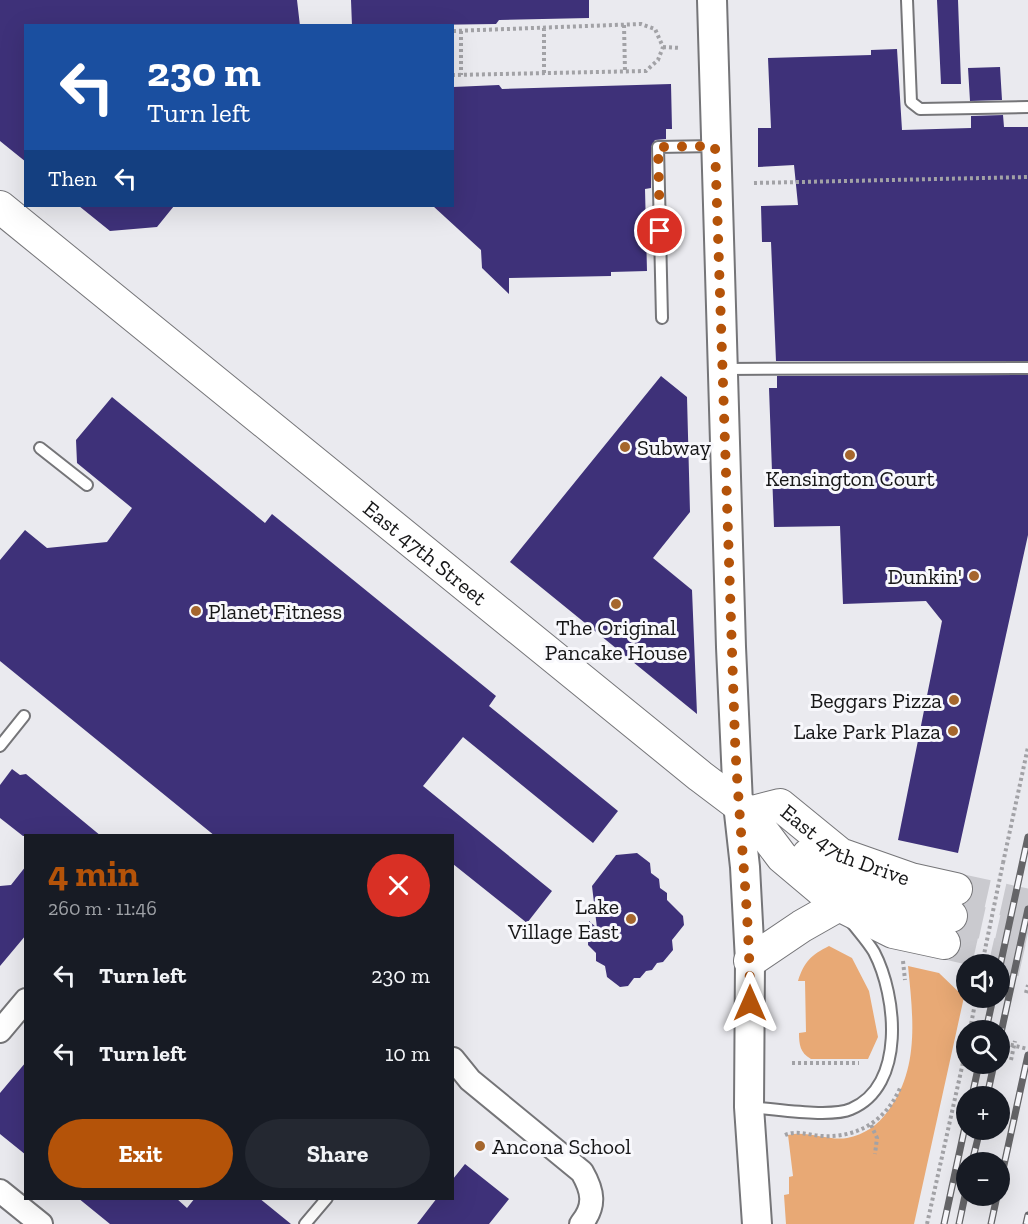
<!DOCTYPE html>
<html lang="en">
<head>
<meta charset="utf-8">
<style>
  :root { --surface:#171b24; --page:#242831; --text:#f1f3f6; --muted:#9ea1a6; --accent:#b45309 }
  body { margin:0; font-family:"Zilla Slab",serif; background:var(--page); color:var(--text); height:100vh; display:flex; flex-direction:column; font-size:22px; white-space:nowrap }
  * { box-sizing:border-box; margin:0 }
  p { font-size:20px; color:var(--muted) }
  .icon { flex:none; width:33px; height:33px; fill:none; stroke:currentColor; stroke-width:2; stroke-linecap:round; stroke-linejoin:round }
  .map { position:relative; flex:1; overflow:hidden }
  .sheet { position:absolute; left:24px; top:834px; width:430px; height:366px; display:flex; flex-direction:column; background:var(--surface); border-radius:0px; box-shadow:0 6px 24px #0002 }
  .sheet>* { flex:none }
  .guide { position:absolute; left:24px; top:24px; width:430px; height:183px; border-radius:0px; box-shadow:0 6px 24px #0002; background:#1a4fa0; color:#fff; overflow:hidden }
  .controls { position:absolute; left:956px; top:954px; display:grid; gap:12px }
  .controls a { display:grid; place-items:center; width:54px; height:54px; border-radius:50%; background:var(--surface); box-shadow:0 6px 24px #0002; font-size:30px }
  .pin { position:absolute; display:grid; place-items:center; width:51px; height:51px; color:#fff; margin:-26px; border:3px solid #fff; border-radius:50%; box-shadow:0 2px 6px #0007 }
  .me { position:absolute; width:66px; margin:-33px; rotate:0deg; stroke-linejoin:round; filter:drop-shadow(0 0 4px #0008) }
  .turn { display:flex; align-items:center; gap:21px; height:126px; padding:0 24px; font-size:27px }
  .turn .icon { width:78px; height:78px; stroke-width:2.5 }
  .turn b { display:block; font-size:42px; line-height:51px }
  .then { display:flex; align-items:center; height:57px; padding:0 24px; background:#0003; gap:12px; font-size:22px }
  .round { display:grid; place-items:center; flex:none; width:63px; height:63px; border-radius:32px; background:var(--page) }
  .overview { display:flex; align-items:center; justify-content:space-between; height:102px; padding:0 24px }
  h1 { font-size:36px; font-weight:700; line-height:45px; color:var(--accent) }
  .action { display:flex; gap:12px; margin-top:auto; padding:12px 24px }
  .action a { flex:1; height:69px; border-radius:36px; background:var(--accent); color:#fff; font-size:24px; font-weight:700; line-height:69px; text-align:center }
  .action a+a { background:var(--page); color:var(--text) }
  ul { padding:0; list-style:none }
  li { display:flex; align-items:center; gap:18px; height:78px; padding:0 24px }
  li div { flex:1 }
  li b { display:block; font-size:22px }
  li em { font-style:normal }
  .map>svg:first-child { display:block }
</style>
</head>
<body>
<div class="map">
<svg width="1028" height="1224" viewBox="0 0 1028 1224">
  <rect width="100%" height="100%" fill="#eaeaef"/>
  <path fill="#e8a975" d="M829,946L852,958L869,991L878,1037L868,1059H811C800,1053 799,1044 799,1033L806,1032L805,981H798C804,962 811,955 829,946Z
    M908,966L939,973L964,997L914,1224H786L784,1195L789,1194V1177L793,1176L788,1135C807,1130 828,1141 847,1138C864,1135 878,1125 888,1111C920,1068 913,1017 908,966Z"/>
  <path fill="#3e3179" d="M0,0H297L300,26H26V162L0,141Z
    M351,0H589V18L499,20L496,24L352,26Z
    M937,0H958L961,84H941Z
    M897,49L902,130L971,128V116L1003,115L1004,127H1028V361H776L771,242H762L761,206L798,205L794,165L758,167V128H771L768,58L871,55V50Z
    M1000,67L1002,100L970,101L968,68Z
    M671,84L672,129H666V139L655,140L651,147V188L645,189L647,271L611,272V276L509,278V294L482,268L481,250L433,206H453V87L499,85L502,89Z
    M79,206H174L157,227L110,231Z
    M1028,375V535L958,853L898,840L942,621L926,601L843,604L840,526L774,527L769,388H777V376Z
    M661,376L687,397L690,512L653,558L692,590L697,714L510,562Z
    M112,397L265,523L272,514L496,696L489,706L618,811L593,843L463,737L423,786L552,891L527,923L453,864V836H215L0,661V560L25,530L47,548L107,542L132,508L77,463L76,440Z
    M12,769L20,775L26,774L101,836H23L0,818V785Z
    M637,853L650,863L651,873L659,879L660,888L667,893V900L683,916L684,925L672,940L673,950L663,962L657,963L652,970L646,971L640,978H634L628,986L620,987L607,977L605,966L596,961V953L588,945L589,921L597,928L592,886L616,855Z
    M26,866V935L0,966V886L11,885Z
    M26,1062V1155L0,1134V1093Z
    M465,1164L509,1199L489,1224H417L437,1198H453V1179Z
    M78,1198H176L187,1208L195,1198H259L291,1224H110Z"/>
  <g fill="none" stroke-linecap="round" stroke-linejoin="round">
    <path stroke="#cacacf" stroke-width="32" stroke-dasharray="32 16" stroke-linecap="butt" d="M956,889L1028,905
      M951,916L1028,933
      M944,943L1028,962"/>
    <defs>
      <path id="service" d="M907,0L911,102L920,109L1028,107
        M662,318L658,147L715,146
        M723,369L1028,368
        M40,448L87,485
        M0,746L24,716
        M750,1107C774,1109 831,1118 851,1109C906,1086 897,996 874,952C868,942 859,932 852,923
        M305,1224L327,1198"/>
      <path id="minor" d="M0,1031L26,1000
        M453,1059L470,1080L582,1172C593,1191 596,1206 581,1224
        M0,1191L41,1224"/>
      <path id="tertiary" d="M712,0L731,647L738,804L745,867L750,961L749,1107L757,1224"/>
      <g id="secondary">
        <path id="s1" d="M0,207L700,776L749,813L782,857L839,905L893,932L944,943"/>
        <path id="s2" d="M749,813L780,805L840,854L911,879L956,889"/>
        <path d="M808,855L868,893L951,916"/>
        <path d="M750,961L802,926L839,905"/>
      </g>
    </defs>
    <use href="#service" stroke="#757578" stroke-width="14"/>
    <use href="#minor" stroke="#757578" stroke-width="26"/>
    <use href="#tertiary" stroke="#757578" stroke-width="32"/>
    <use href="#secondary" stroke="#757578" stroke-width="34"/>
    <path stroke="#a2a2a6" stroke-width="4" stroke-dasharray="3 3" stroke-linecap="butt" d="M624,25L625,71
      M544,28V73
      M453,31L641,24L655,29L663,47L658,60L646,71L453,75
      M461,31V75
      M663,47L681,48
      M754,183L1028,177
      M1003,863L1028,747
      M903,961L905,980
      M1026,993L1028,985
      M970,1030L976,998
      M999,1042L1028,1049
      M1011,1060L1015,1041
      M792,1063H859
      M871,1125L877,1138L875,1154
      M785,1135C797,1130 808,1135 822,1136C857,1138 886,1121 900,1088
      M927,1224L966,1049"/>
    <use href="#service" stroke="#fff" stroke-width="10"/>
    <use href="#minor" stroke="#fff" stroke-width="22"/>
    <use href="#tertiary" stroke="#fff" stroke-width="28"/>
    <use href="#secondary" stroke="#fff" stroke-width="32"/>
    <defs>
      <path id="rail" d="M999,971L1028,837
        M986,1030L993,998
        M999,1042L1028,909
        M972,1096L979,1064
        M987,1096L994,1064
        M972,1162L980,1130
        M999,1188L1028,1055
        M944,1224L966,1122
        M959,1224L966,1191
        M991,1224L997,1196
        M1026,1224L1028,1215"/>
    </defs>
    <use href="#rail" stroke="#656568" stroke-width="7"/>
    <use href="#rail" stroke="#f8f8fc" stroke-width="4.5" stroke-dasharray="14" stroke-linecap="butt"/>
    <path stroke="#a2a2a6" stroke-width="4" stroke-dasharray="3 3" stroke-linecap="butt" d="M982,964L1003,863"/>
  </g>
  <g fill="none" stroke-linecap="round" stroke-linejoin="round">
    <path stroke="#b45309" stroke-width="10" stroke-dasharray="0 18" d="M660,231L658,147L715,146L735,740C739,828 750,915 750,1003"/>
  </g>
  <g fill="#a5662d" stroke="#f8f8fc" stroke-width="2">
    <circle cx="625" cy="447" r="6"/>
    <circle cx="850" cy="455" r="6"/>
    <circle cx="974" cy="576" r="6"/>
    <circle cx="616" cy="604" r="6"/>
    <circle cx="196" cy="611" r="6"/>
    <circle cx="954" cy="700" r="6"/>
    <circle cx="953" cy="731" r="6"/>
    <circle cx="631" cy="919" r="6"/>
    <circle cx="480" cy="1146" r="6"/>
  </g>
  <g text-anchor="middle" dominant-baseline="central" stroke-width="6" stroke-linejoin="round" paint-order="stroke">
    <g font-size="22" fill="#171718" stroke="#f8f8fc" text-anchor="end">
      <text x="637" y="447" text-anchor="start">Subway</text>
      <text x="850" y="478" text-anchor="middle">Kensington Court</text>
      <text x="962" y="576">Dunkin'</text>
      <text x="208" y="611" text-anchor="start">Planet Fitness</text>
      <text x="616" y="627" text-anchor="middle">The Original<tspan x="616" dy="25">Pancake House</tspan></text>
      <text x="942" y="700">Beggars Pizza</text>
      <text x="941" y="731">Lake Park Plaza</text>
      <text x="619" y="906">Lake<tspan x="619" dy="25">Village East</tspan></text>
      <text x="492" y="1146" text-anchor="start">Ancona School</text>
    </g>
    <g font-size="22" fill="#171718" stroke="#f8f8fc">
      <text stroke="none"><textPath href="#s1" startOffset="548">East 47th Street</textPath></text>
      <text stroke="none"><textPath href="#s2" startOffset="110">East 47th Drive</textPath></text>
    </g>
  </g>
</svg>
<div class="controls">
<a><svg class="icon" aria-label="sound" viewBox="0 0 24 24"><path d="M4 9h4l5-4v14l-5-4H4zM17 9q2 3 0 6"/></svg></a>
<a><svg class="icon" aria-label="search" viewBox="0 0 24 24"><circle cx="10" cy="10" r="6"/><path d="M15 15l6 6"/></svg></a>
<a>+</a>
<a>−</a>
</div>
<div class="pin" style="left:660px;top:231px;background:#d93025"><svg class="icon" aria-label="arrive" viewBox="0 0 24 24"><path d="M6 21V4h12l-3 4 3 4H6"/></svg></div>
<svg class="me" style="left:750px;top:1003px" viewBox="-20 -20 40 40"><path d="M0-17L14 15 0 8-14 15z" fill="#b45309" stroke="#fff" stroke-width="4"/></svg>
<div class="guide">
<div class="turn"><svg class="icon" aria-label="left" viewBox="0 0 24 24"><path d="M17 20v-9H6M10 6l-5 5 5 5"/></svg><div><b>230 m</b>Turn left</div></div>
<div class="then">Then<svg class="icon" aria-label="left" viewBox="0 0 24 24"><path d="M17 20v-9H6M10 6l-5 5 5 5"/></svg></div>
</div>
<section class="sheet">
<div class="overview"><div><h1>4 min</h1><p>260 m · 11:46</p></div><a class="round" style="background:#d93025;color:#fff"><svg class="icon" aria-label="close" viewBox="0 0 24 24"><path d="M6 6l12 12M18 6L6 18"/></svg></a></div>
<ul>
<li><svg class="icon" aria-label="left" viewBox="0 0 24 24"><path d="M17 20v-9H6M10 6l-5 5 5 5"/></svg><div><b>Turn left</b></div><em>230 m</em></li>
<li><svg class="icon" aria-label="left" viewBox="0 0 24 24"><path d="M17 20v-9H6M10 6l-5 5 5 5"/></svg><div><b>Turn left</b></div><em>10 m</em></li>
</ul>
<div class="action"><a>Exit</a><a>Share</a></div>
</section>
</div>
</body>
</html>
